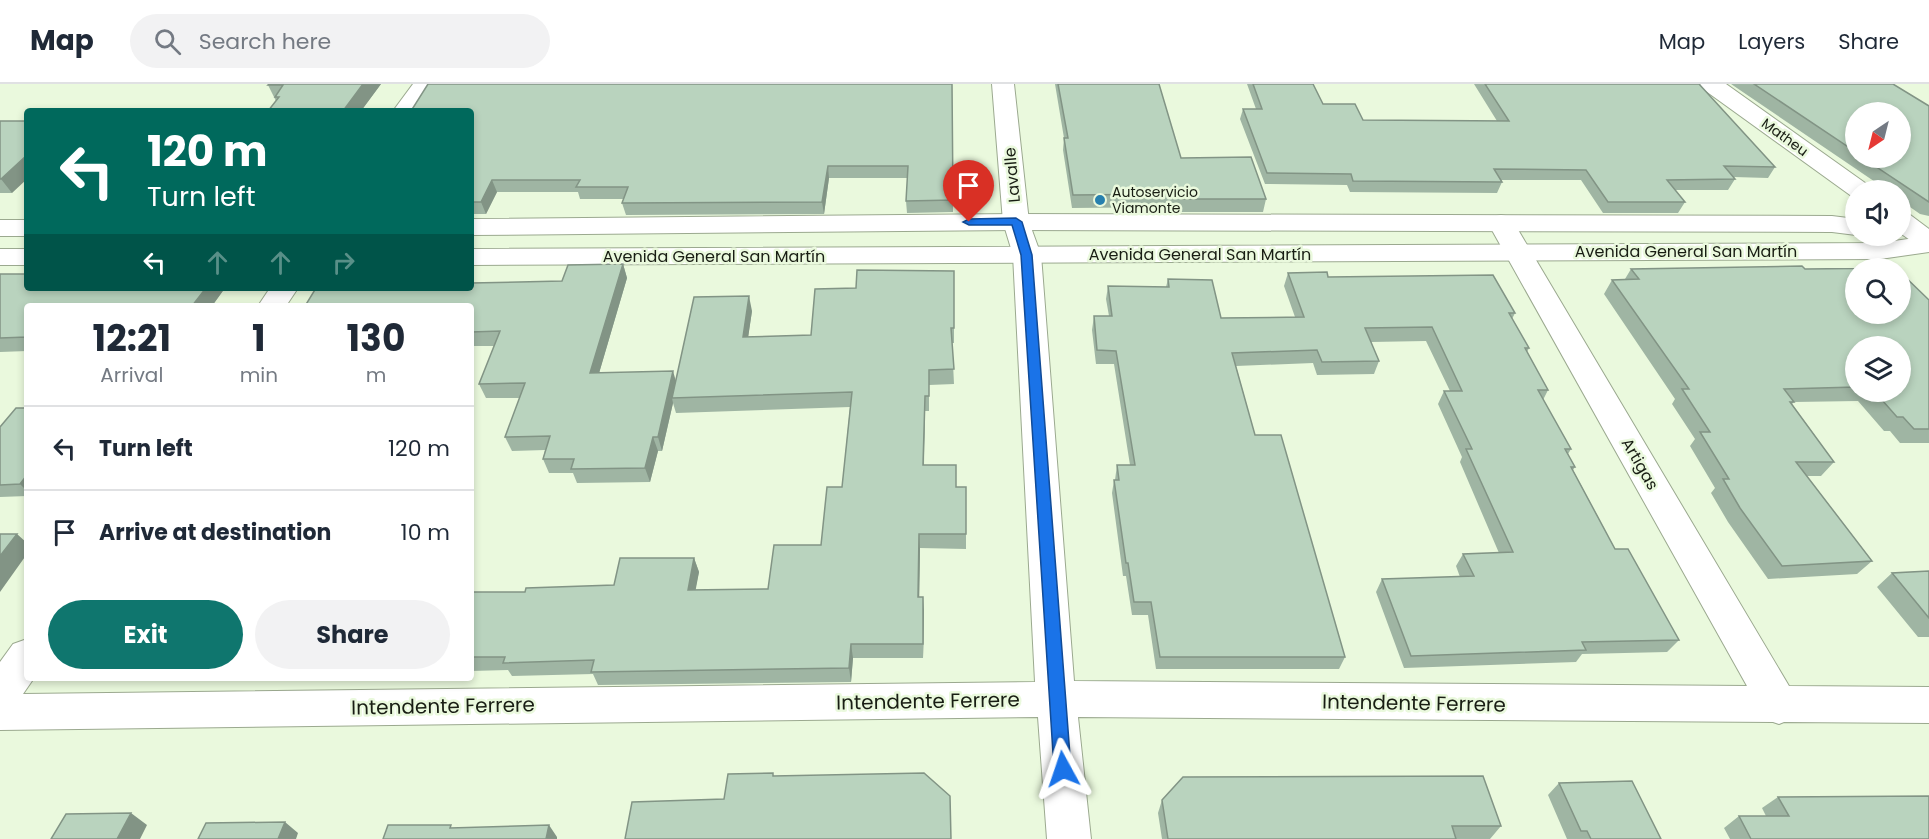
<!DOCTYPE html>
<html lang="en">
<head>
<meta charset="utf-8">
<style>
  :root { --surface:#fff; --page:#f2f2f3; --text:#1f2937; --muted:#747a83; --line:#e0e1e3; --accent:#0f766e }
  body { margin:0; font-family:Poppins,sans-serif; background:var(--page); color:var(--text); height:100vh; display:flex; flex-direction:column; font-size:22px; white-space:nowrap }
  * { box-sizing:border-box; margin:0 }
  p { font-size:20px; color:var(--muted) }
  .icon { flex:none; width:33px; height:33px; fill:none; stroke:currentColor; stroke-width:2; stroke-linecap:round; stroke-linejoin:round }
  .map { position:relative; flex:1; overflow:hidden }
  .panel { position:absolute; left:24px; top:219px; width:450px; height:378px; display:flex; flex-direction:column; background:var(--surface); border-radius:6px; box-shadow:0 3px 9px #0003 }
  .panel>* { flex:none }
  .top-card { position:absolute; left:24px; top:24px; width:450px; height:183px; border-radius:6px; box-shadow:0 3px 9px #0003; background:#00695c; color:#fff; overflow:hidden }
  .needle { width:39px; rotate:215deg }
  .buttons { position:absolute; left:1845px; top:18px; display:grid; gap:12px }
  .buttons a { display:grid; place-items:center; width:66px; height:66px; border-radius:50%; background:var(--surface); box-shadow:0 3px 9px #0003; font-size:30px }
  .pin { position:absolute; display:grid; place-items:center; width:51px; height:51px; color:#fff; margin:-62px -26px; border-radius:50% 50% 50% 0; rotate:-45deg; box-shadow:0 0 6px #0007 }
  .pin .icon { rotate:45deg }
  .me { position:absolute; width:66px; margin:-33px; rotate:355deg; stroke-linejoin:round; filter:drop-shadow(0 0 4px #0008) }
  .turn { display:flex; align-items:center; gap:21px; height:126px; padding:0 24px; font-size:27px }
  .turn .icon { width:78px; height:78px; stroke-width:2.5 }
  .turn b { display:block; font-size:42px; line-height:51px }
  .lanes { display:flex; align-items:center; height:57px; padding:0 24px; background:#0003; justify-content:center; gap:30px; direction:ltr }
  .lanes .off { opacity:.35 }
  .eta { display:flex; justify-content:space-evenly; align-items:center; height:102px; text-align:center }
  .eta b { font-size:36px; font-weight:700; line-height:42px }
  .button { display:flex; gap:12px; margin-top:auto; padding:12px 24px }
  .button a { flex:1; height:69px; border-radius:36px; background:var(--accent); color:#fff; font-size:24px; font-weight:700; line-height:69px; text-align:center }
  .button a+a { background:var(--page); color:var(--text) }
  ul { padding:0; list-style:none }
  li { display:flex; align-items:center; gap:18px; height:84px; padding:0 24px; border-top:2px solid var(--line) }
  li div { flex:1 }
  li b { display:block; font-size:22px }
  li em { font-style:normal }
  header { display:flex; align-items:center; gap:36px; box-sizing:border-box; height:84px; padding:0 30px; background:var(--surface); border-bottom:2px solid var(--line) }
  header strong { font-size:28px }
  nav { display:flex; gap:33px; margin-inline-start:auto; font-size:21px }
  .search { width:420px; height:54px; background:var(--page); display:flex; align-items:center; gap:15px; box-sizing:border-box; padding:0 21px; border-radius:33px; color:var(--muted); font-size:22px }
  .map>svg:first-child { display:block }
</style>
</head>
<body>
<header>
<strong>Map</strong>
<div class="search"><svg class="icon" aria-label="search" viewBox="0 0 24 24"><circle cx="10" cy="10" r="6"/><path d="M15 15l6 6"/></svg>Search here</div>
<nav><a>Map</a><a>Layers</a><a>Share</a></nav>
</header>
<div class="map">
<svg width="1929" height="755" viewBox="0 0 1929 755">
  <rect width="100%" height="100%" fill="#eaf9dd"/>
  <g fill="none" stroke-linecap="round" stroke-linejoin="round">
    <defs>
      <path id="minor" d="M413,0H435L417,27H393Z
        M992,0H1014L1029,138L1041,171L1074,597L1747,602L1488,139L1492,133L1501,131L1510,133L1514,139L1789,602L1929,603V639L1784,638L1779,640L1773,638L1078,633L1091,755H1047L1038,633L0,646V578L13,560L27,555V594H34L23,610L1035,598L1013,171L1003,138Z
        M1700,0H1726L1868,101L1872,106H1856V113L1850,111L1703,5Z
        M1900,128L1909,130L1929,145V165L1920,163L1900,149Z
        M270,204H298L286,222H258Z"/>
      <path id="secondary" d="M1016,130L1832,132L1856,135V151L1832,148L1016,146L471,151V135Z
        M0,136H27V152H0Z
        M1929,152V168L1880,175L471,181V165L1880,159Z
        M0,165H27V181H0Z"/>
    </defs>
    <use href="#minor" stroke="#9ba98f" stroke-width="2"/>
    <use href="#secondary" stroke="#9ba98f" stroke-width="2"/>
    <use href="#minor" fill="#fff" fill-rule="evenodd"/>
    <use href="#secondary" fill="#fff" fill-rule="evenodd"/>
  </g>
  <path fill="#9fb5a3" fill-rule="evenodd" d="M269,0H381L361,27H268L276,17L268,1Z
    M952,0L953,128L907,129L906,117L908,94H829L824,130L626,131L622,119L624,115H580L578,108H497L486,130H471V27Z
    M1055,0H1159L1181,74L1266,115L1263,128H1180L1178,123L1072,124L1063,66L1064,54Z
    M1247,0H1313L1323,20L1363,36L1497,37L1474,0H1699L1775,83L1768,94L1734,93L1735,95L1728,106H1675L1685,118L1678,129H1603L1581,96H1501L1502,98L1497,109L1350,108L1347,101L1265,100L1240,35L1243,25H1256Z
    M1731,0H1893L1929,22V132L1920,130L1900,116V106H1887ZM1856,28L1900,74H1856Z
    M0,37L12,109H0Z
    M623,180L627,194L599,289L675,297L752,227L748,253L811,251L856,204L954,187V259H952L954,300L929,301V327H925L924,381L956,403H966V465L920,464L919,513L924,527L923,574H853L851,598L598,601L593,590L512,592L508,586L471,587V508H525L614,501L694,474L699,488L695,506L768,505L821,461L842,403L850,323L676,329L673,319L662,367H658L650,398L577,399L573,389H549L543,375L545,366L512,367L505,353L520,314H486L479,300L495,262H471V222Z
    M1631,185H1805L1929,216V359H1900L1890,347H1884L1858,317L1794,318L1792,320L1834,378L1821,392H1807L1872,477L1857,490L1768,495L1728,438L1711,409L1715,404L1690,362L1695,355L1672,320L1675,315L1604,210L1612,196L1625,195ZM1856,262L1900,308H1856Z
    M1288,189L1328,193L1515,229L1512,235L1529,264L1527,268L1548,306L1543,316L1571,365L1568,370L1575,383L1573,386L1615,465L1679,556L1667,568L1582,570L1576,578L1404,584L1376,508L1382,495L1460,493L1456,482L1463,470L1499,469L1460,378L1462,373L1438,320L1444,307H1450L1426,257L1371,258L1379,277L1374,290L1317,291L1313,279L1236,282L1255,351L1345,573L1339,585H1156L1148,531H1132L1126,492H1123L1112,409L1114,396H1115L1117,381H1130L1114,280H1096L1092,246L1094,232H1109L1106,215L1108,202L1166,203L1168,195L1221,234L1295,233L1284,202Z
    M0,190L225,204L212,222H27V267L0,268Z
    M27,324V412L0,413V343Z
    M1929,487V553H1918L1877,503L1892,489Z
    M256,594H351L350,596L259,597Z
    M1559,699L1661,755H1567L1548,711Z
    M1778,713L1929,755H1730L1724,744L1739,732H1766L1762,724Z
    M1162,716L1501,742L1490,755H1162L1158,729Z"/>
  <path fill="#829485" d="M363,0H381L361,27H343Z
    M27,71V95L12,109L1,95Z
    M828,82L829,94L824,130L822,118Z
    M492,96L497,108L486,130L481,118Z
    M623,180L627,194L595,303L590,289Z
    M206,204H225L212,222H192Z
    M749,212L752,227L746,268L743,253Z
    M673,287L677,301L672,314L673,319L662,367L658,353Z
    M925,312V327L923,395V381Z
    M653,353L658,367L650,398L645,384Z
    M27,391V407L20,400Z
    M17,450L27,459V470L0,508V472Z
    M919,450L920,464L919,527L918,513Z
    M694,474L699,488L693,520L688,506Z
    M923,513L924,527L923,574Z
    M851,560L853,574L851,598L849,584Z
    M131,729L147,741L140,755H117Z
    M285,738L298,749L296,755H278Z
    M549,741L557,753V755H546Z"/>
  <path fill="#b9d3be" stroke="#829485" stroke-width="1.5" d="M269,0H363L343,27H268L279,13H275L283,1H268Z
    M428,0H952L953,116L906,117L908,82H828L822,118L622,119L628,103H576L580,96H492L481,118H471V27H411Z
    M1058,0H1159L1181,74L1251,73L1266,115H1182L1180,110L1073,111L1064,54H1068Z
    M1253,0H1313L1323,20H1355L1363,36L1509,37L1485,0H1699L1775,83L1724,82L1735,95L1667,96L1685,118H1608L1586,86L1494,85L1502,98L1353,97L1351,90L1267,89L1243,25H1262Z
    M1754,0H1893L1929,22V118L1863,74H1900V28H1856V68Z
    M0,37H27V71L1,95H0Z
    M623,180L590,289L673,287L658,353H653L645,384L571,385L574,375H543L550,352L505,353L525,299L479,300L500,247L471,248V222H305L316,204H471V199L562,197L568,181Z
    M1802,182L1805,185L1896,184H1897H1856V230H1900V188L1929,216V345H1914L1903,333H1897L1875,308H1900V262H1856V303L1784,305L1794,318H1790L1834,378H1796L1872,477L1782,482L1740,424L1723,395H1729L1700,348H1710L1682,305H1689L1612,196L1639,195L1631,185Z
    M857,186L954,187V244H951L954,285L929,286V312H925L923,381H956V403H966V450H919L918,513H923V560H851L849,584L591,588L594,576L503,579L505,573H471V508H525L526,504L614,501L620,474H694L688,506L768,505L774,461H821L827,403H842L852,308L672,314L694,213L749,212L743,253L811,251L815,205L856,204Z
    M1327,188L1328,193L1493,191L1515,229H1509L1529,264H1525L1548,306H1538L1571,365H1565L1575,383H1571L1615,465H1628L1679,556L1582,558L1586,566L1411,572L1382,495L1474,492L1463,470L1513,468L1466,365H1472L1444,307H1462L1432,243L1365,244L1379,277L1322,278L1317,266L1232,269L1255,351H1281L1345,573H1160L1151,518H1134L1128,479H1126L1114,396H1119L1117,381H1135L1116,267L1097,266L1094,232H1112L1108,202L1169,203L1168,195L1212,196L1221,234L1304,233L1288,189Z
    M0,190H27V204H206L192,222H27V253L0,254Z
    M16,324H27V391L20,400L0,401V343Z
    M0,450H17L0,472Z
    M1929,487V534L1892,489Z
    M773,689V692L924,689L950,712L951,755H625L632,718L724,715L728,690Z
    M1483,692L1501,742H1452L1456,755H1168L1162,716L1183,693Z
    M1632,697L1661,755H1591L1587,747H1581L1559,699Z
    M1929,712V755H1751L1739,732H1789L1778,713Z
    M131,729L117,755H51L66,730Z
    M285,738L278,755H198L206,739Z
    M388,741H451L450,744L549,741L546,755H383Z"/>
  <path fill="#1a73e8" stroke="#114b97" stroke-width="1.5" d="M1016,134L1022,138L1032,171L1071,685L1069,691L1063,693L1057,691L1054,685L1021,171L1012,141H969L963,138L969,135Z"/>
  <circle fill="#2780ae" stroke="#eaf9dd" stroke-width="2" cx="1100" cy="116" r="6"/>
  <g text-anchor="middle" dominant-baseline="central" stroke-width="5" stroke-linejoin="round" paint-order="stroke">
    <g font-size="14" fill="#181d13" stroke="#eaf9dd">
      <text transform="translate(1785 53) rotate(36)">Matheu</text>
    </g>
    <g font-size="14" fill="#181d13" stroke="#eaf9dd" text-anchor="start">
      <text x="1112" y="108">Autoservicio<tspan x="1112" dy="16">Viamonte</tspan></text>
    </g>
    <g font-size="16" fill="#181d13" stroke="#eaf9dd">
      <text transform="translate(1012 91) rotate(-95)">Lavalle</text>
      <text x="1686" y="167">Avenida General San Martín</text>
      <text x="1200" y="170">Avenida General San Martín</text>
      <text x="714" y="172">Avenida General San Martín</text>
      <text transform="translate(1640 380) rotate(60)">Artigas</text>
    </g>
    <g font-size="20" fill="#181d13" stroke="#eaf9dd">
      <text transform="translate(928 617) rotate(-1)">Intendente Ferrere</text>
      <text transform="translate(1414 619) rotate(1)">Intendente Ferrere</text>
      <text transform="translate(443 622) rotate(-1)">Intendente Ferrere</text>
    </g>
  </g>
</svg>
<div class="buttons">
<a><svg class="needle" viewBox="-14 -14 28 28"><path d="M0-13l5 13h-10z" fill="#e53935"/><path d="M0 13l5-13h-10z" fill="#747a83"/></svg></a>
<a><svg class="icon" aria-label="sound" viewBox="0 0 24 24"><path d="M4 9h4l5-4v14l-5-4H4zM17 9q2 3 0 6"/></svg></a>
<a><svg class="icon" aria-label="search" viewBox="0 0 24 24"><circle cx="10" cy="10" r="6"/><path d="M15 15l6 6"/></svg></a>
<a><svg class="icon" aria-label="layers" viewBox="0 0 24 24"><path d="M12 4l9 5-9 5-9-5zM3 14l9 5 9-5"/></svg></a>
</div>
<div class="pin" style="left:969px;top:138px;background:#d93025"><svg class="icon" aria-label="arrive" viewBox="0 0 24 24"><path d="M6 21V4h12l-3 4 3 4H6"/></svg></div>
<svg class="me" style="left:1063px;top:685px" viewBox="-20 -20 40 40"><path d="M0-17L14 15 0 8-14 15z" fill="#1a73e8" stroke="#fff" stroke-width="4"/></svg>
<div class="top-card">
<div class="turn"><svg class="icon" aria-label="left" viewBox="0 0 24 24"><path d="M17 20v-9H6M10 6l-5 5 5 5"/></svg><div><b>120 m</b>Turn left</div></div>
<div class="lanes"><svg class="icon" aria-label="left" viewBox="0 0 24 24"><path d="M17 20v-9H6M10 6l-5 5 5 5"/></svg><svg class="icon off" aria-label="ahead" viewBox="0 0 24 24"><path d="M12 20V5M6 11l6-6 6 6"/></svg><svg class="icon off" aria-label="ahead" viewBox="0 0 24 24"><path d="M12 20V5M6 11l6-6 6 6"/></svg><svg class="icon off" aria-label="right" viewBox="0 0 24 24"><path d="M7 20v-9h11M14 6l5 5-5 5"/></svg></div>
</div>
<section class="panel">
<div class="eta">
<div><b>12:21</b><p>Arrival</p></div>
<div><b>1</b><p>min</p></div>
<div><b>130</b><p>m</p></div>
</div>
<ul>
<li><svg class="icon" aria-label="left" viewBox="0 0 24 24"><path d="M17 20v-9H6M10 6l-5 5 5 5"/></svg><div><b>Turn left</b></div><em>120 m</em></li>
<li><svg class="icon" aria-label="arrive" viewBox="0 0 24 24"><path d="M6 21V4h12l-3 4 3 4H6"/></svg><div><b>Arrive at destination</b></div><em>10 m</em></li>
</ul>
<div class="button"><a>Exit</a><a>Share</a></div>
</section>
</div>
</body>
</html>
